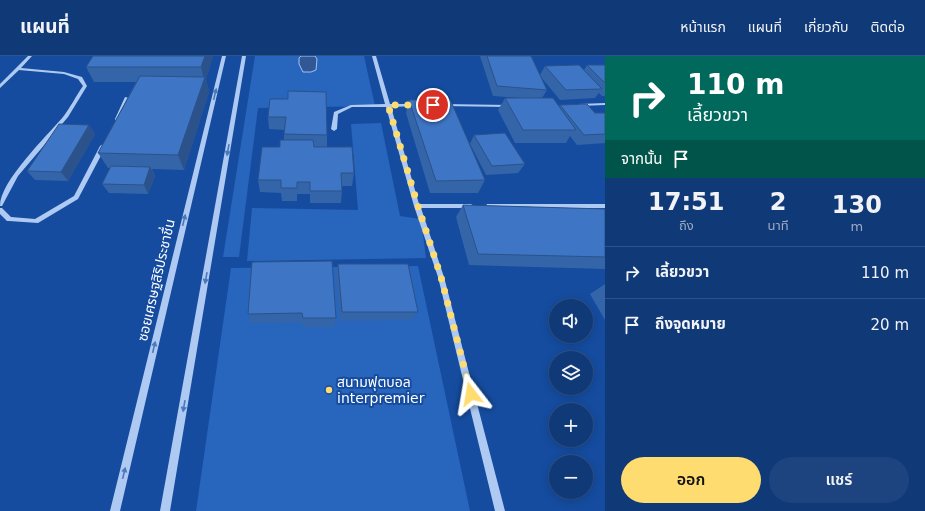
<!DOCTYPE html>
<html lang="th">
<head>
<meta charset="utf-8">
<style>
  :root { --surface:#103977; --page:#1e447f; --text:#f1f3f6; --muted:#9cacc6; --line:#305389; --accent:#ffdc70 }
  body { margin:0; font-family:"DejaVu Sans","Noto Sans Thai",sans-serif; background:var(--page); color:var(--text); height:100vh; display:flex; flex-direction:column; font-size:15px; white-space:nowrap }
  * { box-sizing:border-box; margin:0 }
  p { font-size:13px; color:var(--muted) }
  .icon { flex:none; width:22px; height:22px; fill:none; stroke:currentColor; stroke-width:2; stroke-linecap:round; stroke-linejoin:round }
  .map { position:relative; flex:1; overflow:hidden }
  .details { display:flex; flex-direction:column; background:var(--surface); width:320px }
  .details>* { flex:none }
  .banner { background:#00695c; color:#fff; overflow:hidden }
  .buttons { position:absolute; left:549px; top:243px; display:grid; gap:8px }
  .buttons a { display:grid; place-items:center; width:44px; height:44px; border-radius:50%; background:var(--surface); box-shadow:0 2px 10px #0003,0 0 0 1px var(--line); font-size:20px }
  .pin { position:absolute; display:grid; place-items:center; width:34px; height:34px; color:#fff; margin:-17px; border:2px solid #fff; border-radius:50%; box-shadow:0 1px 4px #0007 }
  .me { position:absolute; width:44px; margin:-22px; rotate:346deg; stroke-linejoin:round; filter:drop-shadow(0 0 3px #0008) }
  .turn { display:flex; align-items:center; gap:14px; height:84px; padding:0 16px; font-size:18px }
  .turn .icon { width:52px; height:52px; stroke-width:2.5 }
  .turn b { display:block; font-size:28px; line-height:34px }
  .then { display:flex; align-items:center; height:38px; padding:0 16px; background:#0003; gap:8px; font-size:15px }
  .eta { display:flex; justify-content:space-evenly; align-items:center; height:68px; text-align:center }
  .eta b { font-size:24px; font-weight:600; line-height:28px }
  .primary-button { display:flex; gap:8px; margin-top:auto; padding:8px 16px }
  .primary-button a { flex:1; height:46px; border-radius:24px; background:var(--accent); color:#111; font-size:16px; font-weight:600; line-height:46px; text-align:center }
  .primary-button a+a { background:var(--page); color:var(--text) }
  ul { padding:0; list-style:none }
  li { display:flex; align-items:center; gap:12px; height:52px; padding:0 16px; border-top:1px solid var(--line) }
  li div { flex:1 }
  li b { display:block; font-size:15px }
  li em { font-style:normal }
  header { display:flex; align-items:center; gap:24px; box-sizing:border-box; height:56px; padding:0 20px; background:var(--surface); border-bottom:1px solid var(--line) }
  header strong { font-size:19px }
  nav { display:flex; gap:22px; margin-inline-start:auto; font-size:14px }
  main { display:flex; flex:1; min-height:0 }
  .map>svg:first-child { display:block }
</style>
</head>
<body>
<header>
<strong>แผนที่</strong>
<nav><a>หน้าแรก</a><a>แผนที่</a><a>เกี่ยวกับ</a><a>ติดต่อ</a></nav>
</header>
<main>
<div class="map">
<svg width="605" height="455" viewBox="0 0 605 455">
  <rect width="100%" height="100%" fill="#154c9f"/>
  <path fill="#2865bd" d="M255,0H364L375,50L258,52L239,201H223Z
    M381,67L400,160L421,163L426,202L247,205L252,152L358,154L351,68Z
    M418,210L470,455H196L231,212Z"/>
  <path fill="#315795" stroke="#a0c4f6" d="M301,0H315L317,3L316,14L311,16H303L299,8V2Z"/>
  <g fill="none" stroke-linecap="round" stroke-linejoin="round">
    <path fill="#aecaf3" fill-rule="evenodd" d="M28,0H32L21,12L64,16L82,21L87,30L68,61L18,120L2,150H0C0,125 46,81 63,61C70,52 76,40 83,30L78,23L64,18L19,14L0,32V28Z
      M222,0H226L120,455H110Z
      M242,0H246L170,455H160Z
      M372,0H376L390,48H417L419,49L417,50L391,51L419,148H471L474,150L471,152H421L444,221L505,455H495L438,221L414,150L386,51H352L338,58L337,73L334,75L331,73L334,56L351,49L385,48Z
      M125,41L129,42L119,63L115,64V63Z
      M605,47V49L579,50L577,49L579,48Z
      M441,48L509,49L511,50L509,51L443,50H441Z
      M103,88L106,90L78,143L38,167L9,165H7L0,158V152H2L11,161L35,163L74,140L100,90Z
      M487,148H605V152H487L486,150Z"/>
  </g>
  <path fill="#3565a9" d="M213,0L206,23L209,36L184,114L152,113L155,120L148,138L109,137L102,128L110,112H108L98,97L136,26H94L86,11Z
    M480,0H531L540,19L545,10L584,14L587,9H605V40H602L599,37L595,42L560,44L541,21L547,34L542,42L559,50L560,49L595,57H605V87L577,89L570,80L566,87H515L498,54L505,42H520L493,40Z
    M288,43L327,79V91L354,117L352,130H342V135L341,147H310V138H297V145H282L281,137L260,136L258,124L284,84V74L269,73L268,61Z
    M409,44L485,124L478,137H430L406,57Z
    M89,69L95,78L68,125L35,124L27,115Z
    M474,79L525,108L518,117L486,119L470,88Z
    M463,149L605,153V213L469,209L456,161Z
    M332,205L336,262L334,271H303L302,266L251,267L248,258Z
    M338,208L418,256L412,264L340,265L336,218Z
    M605,228V264L590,238Z"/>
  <path fill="#2b528a" d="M205,0H213L206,23L209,36L184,114L178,99L204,24L201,11Z
    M89,69L95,78L68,125L61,116Z
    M150,111L155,120L148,138L144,129Z"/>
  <path fill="#3e75c5" stroke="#2b528a" d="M93,0H205L201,11H86Z
    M487,0H531L547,34L497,30Z
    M579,9L602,33L566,34L545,10Z
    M587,9H605V27Z
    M140,20L205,21L178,99L98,97Z
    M288,35L326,36L327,79L284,78L286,61H268L270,43H288Z
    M505,42H553L576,74H523Z
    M450,43L485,124L436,125L409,44Z
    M587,48L595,57H605V78L584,79L560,49Z
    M59,68L89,69L61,116L27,115Z
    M505,77L525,108L492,110L474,79Z
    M280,84H313L314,91H352L354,117H341L342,135H310V126H297V132H281V124H258L262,91H280Z
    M111,110L150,111L144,129L102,128Z
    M463,149L605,153V201L478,198Z
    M332,205L336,262H303L302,257L248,258L252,206Z
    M338,208H408L418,256H342Z"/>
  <defs><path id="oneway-solid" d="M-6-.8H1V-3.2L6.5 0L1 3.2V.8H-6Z"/></defs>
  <g fill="#4b78bc">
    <use href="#oneway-solid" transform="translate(215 38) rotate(-77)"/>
    <use href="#oneway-solid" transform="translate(228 94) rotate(100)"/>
    <use href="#oneway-solid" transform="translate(184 164) rotate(-77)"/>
    <use href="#oneway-solid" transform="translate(206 222) rotate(100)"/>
    <use href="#oneway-solid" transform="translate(154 291) rotate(-77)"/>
    <use href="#oneway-solid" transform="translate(184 350) rotate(100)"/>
    <use href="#oneway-solid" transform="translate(124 417) rotate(-77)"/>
  </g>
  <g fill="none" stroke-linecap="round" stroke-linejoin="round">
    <path stroke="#ffdc70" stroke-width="7" stroke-dasharray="0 12.6" d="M433,49H388L418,150L441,221L471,338"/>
  </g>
  <circle fill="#ffdc70" stroke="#154c9f" stroke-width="1.5" cx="329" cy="334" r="4"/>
  <g text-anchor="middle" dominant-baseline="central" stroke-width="4" stroke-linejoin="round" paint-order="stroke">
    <g font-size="14" fill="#fff" stroke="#154c9f">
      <text transform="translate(156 224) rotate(-77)">ซอยเศรษฐสิริประชาชื่น</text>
    </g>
    <g font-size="14" fill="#fff" stroke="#154c9f" text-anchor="start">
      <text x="337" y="326">สนามฟุตบอล<tspan x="337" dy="16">interpremier</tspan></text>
    </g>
  </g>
</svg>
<div class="buttons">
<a><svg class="icon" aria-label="sound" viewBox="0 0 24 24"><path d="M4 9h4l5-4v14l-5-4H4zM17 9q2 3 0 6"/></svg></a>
<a><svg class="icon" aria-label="layers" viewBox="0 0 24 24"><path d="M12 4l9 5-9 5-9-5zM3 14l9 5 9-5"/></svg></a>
<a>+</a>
<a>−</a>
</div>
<div class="pin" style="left:433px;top:49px;background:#d93025"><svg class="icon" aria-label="arrive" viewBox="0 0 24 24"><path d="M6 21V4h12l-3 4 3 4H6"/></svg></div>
<svg class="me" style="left:471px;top:338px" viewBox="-20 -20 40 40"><path d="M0-17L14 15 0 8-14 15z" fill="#ffdc70" stroke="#fff" stroke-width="4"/></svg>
</div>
<section class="details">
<div class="banner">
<div class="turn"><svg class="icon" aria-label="right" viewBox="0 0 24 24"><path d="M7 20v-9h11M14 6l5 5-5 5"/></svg><div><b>110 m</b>เลี้ยวขวา</div></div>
<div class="then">จากนั้น<svg class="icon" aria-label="arrive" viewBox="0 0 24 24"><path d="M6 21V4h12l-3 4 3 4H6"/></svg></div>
</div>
<div class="eta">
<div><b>17:51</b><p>ถึง</p></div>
<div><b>2</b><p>นาที</p></div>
<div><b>130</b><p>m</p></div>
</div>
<ul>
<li><svg class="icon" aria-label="right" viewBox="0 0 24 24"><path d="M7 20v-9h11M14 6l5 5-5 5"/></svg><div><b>เลี้ยวขวา</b></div><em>110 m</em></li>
<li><svg class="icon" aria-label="arrive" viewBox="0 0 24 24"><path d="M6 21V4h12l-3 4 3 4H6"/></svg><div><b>ถึงจุดหมาย</b></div><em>20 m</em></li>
</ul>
<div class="primary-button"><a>ออก</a><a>แชร์</a></div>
</section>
</main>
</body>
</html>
